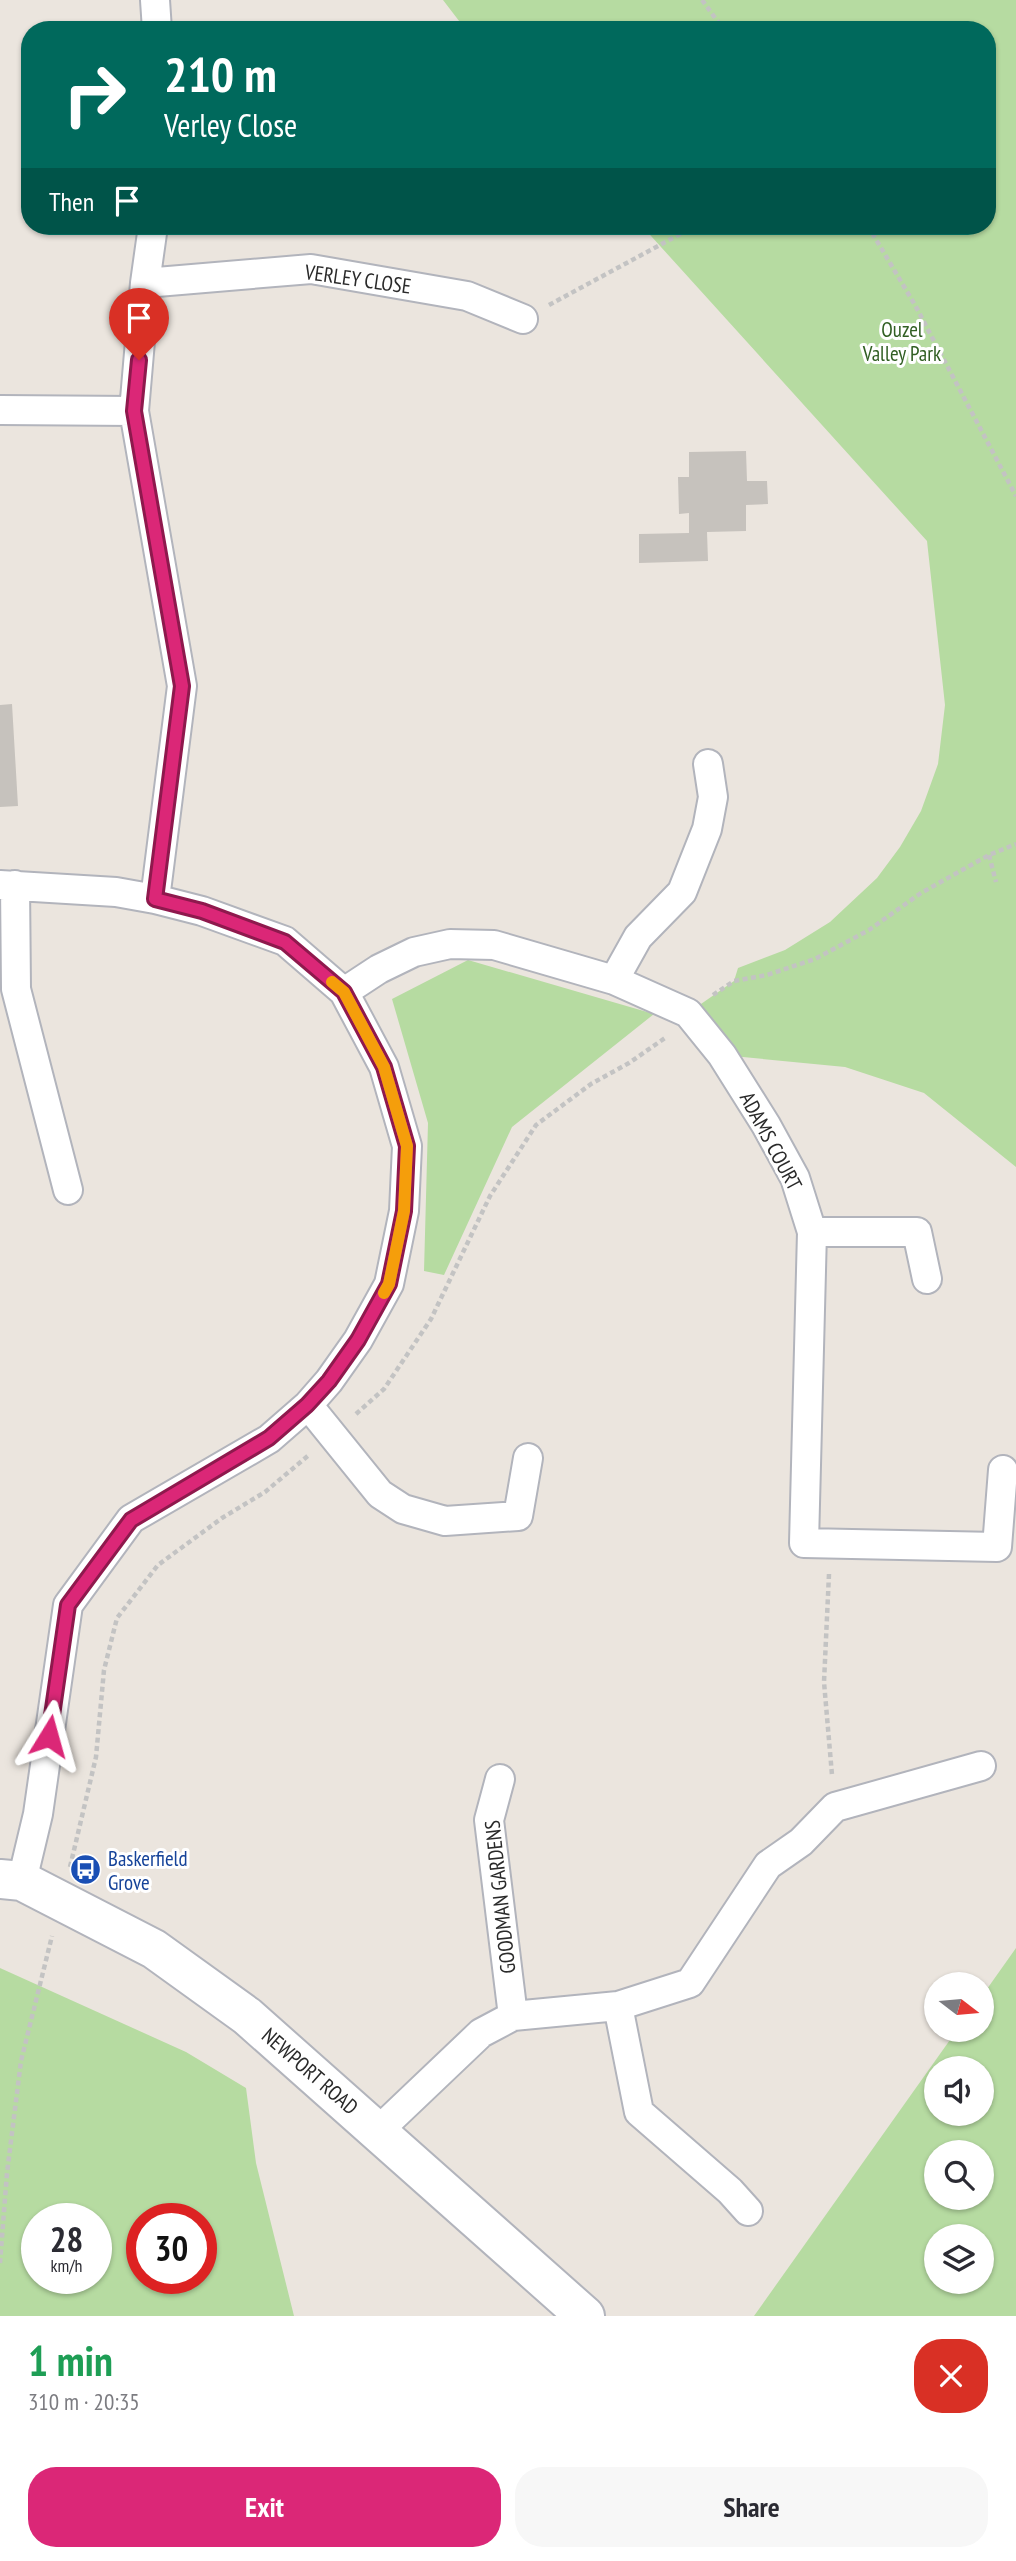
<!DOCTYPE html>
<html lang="en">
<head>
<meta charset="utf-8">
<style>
  :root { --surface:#fff; --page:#f7f7f7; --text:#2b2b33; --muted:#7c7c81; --accent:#db2777 }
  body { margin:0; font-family:"PT Sans Narrow",sans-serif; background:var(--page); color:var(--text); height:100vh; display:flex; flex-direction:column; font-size:26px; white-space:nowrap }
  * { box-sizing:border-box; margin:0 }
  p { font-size:23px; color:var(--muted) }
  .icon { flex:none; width:38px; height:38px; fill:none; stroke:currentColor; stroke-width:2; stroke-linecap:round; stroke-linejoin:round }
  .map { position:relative; height:2316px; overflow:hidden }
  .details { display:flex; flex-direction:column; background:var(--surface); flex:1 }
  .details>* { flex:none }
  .guide { position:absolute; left:21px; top:21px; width:975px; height:214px; border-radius:28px; box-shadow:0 2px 5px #0004; background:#00695c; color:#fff; overflow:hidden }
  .needle { width:46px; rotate:106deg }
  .tools { position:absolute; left:924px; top:1972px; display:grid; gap:14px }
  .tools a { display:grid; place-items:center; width:70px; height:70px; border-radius:50%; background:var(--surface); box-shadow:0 2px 5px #0004; font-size:35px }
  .speed { position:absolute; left:21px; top:2203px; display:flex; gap:14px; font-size:35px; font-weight:700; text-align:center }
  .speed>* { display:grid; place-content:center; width:91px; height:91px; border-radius:50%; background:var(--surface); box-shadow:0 2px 5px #0004; line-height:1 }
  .speed small { font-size:18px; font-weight:400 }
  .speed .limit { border:10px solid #d22; background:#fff; color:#111 }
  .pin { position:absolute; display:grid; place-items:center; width:60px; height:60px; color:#fff; margin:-72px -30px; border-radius:50% 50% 50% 0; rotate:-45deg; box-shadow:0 0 7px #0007 }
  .pin .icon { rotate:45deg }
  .me { position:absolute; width:77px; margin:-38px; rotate:8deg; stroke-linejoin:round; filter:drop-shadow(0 0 5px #0008) }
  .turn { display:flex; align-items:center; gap:24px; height:147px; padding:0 28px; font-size:32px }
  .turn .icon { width:91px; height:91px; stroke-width:2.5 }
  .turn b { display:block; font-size:49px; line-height:60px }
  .then { display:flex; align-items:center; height:66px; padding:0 28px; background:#0003; gap:14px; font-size:26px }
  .round { display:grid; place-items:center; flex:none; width:74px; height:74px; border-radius:28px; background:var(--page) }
  .head { display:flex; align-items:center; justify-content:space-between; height:119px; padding:0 28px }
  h1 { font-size:42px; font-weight:700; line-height:52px; color:#1e9e55 }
  .cta { display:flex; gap:14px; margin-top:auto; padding:14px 28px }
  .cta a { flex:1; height:80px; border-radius:28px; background:var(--accent); color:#fff; font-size:28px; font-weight:700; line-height:80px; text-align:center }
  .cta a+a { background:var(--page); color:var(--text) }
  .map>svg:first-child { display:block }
</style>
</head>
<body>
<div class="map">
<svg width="1016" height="2316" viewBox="0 0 1016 2316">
  <rect width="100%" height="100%" fill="#ebe5de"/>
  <path fill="#b6dba1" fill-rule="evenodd" d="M443,0H1016V1167L924,1093L845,1067L722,1055L688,1013L734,981L738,968L785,950L830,922L877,878L900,847L921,811L938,764L945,705L927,541L642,226H987V30H466Z
    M468,960L654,1014L512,1127L444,1275L424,1271L428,1123L392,999Z
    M1016,1948V2316H754L957,2030H982V1996ZM936,2068H982V2114H936ZM936,2152H982V2198H936ZM936,2236H982V2282H936Z
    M0,1968L186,2052L246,2088L256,2163L294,2316H0ZM96,2219V2278H37V2219ZM201,2219V2278H142V2219Z"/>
  <path fill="#c6c2bd" d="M746,451L747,481H767L768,504L746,505V531L707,532L708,561L639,563V534L689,533V513L679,514L678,477H689V452Z
    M12,704L18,806L0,807V705Z"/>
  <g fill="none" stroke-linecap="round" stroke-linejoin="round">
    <defs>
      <path id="street" d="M155,0L157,30
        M153,226L145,283L134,411L182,686L155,899
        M145,283L311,269L467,296L523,319
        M0,410L134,411
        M0,885L116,892L155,899L202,911L285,941L344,992L384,1067L407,1146L404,1211L389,1284L358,1340L329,1381L308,1405L269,1439L131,1519L68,1605L38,1814L22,1881
        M15,885L16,989L68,1190
        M614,980L638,937L682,892L707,829L713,797L708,764
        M344,992L379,969L414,952L450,944L494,945L614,980L688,1013L722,1055L766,1125L795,1178L812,1232L804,1543L997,1547L1003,1470
        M812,1232H917L927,1279
        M308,1405L380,1494L403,1509L445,1521L518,1516L528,1458
        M500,1779L489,1820L513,2016
        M618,2006L639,2112L730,2191L748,2211
        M378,2131L481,2033L513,2016L618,2006L690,1983L768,1865L801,1842L835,1807L981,1766"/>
      <path id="secondary" d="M0,1879L22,1881L154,1949L247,2016L585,2316"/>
    </defs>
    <use href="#street" stroke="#b2b4bc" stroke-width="32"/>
    <use href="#secondary" stroke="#b2b4bc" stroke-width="42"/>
    <path stroke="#c3c3c3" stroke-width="4.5" stroke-dasharray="5 3.5" stroke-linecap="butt" d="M702,0L724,30
      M868,226L915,305L1016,496
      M549,305L695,226
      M989,855L996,882
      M713,995L734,981L767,975L815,959L869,930L921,893L989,855L1016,844
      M356,1414L384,1389L431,1319L490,1196L536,1125L591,1084L629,1063L665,1038
      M829,1574L824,1682L832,1775
      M70,1867L96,1757L104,1670L117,1618L158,1565L222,1518L265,1492L310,1454
      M0,2263L7,2173L21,2061L52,1936"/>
    <use href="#street" stroke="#fff" stroke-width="28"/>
    <use href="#secondary" stroke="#fff" stroke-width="38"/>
  </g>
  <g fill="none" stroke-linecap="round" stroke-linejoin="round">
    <defs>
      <path id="route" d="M49,1736L68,1605L131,1520L269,1438L307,1405L329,1381L358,1340L389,1284L404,1211L407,1146L384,1067L344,992L285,942L202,911L155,899L182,686L134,411L139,360"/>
    </defs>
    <use href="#route" stroke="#8e194d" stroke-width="18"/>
    <use href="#route" stroke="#db2777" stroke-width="12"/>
    <path stroke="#f59e0b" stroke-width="12" d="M332,982L344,992L384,1067L407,1146L404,1211L389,1284L384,1293"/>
  </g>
  <defs>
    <symbol id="bus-disc" viewBox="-11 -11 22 22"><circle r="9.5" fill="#1a4fb4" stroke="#fff"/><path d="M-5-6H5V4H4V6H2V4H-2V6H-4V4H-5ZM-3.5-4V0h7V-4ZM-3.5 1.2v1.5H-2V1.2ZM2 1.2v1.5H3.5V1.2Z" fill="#fff"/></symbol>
  </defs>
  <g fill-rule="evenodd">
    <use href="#bus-disc" x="68" y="1852" width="35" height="35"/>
  </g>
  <g text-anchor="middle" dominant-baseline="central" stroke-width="6" stroke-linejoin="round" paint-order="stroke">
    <g font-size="21" fill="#2a2a2a" stroke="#fff">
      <text transform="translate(358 279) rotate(8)">VERLEY CLOSE</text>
      <text transform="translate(771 1141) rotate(62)">ADAMS COURT</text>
      <text transform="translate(500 1897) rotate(-96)">GOODMAN GARDENS</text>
      <text transform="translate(310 2071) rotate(41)">NEWPORT ROAD</text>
    </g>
    <g font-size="21" fill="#315f23" stroke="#fff">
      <text x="902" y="329">Ouzel<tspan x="902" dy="24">Valley Park</tspan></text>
    </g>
    <g font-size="21" fill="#164399" stroke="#fff" text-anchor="start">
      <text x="108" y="1858">Baskerfield<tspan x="108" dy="24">Grove</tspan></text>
    </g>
  </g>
</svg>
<div class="tools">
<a><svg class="needle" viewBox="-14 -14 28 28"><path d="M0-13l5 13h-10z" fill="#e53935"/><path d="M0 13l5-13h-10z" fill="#7c7c81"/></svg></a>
<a><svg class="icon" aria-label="sound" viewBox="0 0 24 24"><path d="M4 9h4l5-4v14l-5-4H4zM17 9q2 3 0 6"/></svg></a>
<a><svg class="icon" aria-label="search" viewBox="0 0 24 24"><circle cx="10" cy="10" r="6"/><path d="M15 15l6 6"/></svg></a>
<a><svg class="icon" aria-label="layers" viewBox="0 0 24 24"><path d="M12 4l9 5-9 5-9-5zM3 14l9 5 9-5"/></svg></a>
</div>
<div class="speed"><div>28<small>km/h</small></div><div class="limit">30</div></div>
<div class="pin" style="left:139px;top:360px;background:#d93025"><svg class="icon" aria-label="arrive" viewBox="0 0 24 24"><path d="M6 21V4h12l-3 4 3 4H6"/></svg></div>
<svg class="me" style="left:49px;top:1736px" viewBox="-20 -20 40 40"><path d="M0-17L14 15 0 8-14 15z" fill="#db2777" stroke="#fff" stroke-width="4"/></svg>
<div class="guide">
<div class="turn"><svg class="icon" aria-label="right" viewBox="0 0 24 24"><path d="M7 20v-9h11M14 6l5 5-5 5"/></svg><div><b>210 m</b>Verley Close</div></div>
<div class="then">Then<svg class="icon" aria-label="arrive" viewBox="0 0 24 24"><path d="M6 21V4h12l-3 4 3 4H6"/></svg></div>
</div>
</div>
<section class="details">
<div class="head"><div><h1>1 min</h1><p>310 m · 20:35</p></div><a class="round" style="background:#d93025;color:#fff"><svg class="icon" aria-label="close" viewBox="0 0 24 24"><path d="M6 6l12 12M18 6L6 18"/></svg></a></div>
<div class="cta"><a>Exit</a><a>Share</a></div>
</section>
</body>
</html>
